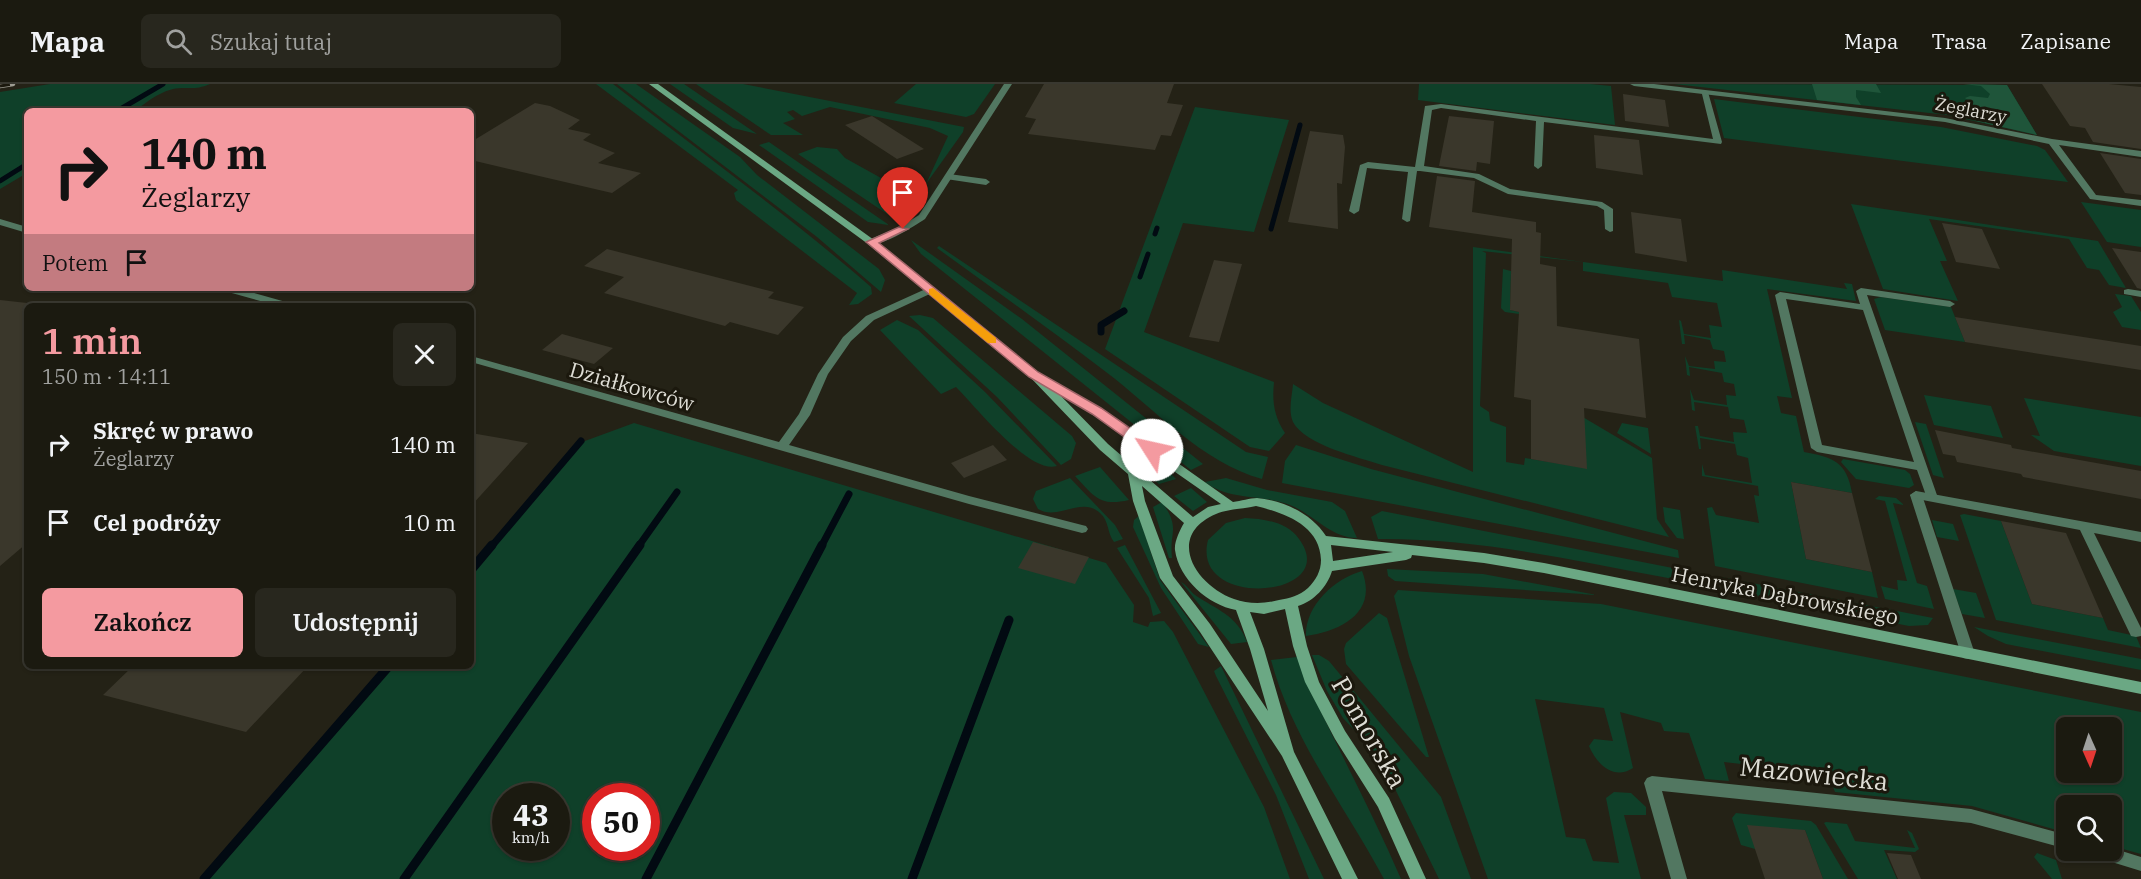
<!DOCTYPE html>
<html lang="pl">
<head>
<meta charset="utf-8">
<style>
  :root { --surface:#1b1a10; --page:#28271e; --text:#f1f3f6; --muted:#a0a19f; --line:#393830; --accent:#f49aa0 }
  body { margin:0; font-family:"IBM Plex Serif",serif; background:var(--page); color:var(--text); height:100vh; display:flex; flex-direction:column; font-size:22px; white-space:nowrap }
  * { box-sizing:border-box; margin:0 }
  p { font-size:20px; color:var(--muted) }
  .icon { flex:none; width:33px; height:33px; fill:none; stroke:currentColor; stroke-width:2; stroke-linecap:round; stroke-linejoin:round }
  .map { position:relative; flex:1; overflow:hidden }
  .side { position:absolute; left:24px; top:219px; width:450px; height:366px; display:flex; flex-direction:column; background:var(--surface); border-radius:9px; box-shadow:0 2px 4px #0004,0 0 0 2px var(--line) }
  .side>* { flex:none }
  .hud { position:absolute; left:24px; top:24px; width:450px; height:183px; border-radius:9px; box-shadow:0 2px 4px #0004,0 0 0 2px var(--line); background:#f49aa0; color:#111; overflow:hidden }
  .needle { width:39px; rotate:177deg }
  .controls { position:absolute; left:2056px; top:633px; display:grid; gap:12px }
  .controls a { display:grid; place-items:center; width:66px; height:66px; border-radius:9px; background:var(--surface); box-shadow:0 2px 4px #0004,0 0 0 2px var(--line); font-size:30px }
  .speed { position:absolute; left:492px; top:699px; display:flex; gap:12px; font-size:30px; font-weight:700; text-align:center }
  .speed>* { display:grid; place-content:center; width:78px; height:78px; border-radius:50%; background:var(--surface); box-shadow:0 2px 4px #0004,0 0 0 2px var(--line); line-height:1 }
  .speed small { font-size:15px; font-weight:400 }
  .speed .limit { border:9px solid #d22; background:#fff; color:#111 }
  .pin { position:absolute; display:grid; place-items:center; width:51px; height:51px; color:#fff; margin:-62px -26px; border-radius:50% 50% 50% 0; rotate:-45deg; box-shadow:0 0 6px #0007 }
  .pin .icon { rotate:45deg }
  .me { position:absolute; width:66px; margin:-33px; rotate:305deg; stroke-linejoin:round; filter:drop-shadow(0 0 4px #0008) }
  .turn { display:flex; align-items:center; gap:21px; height:126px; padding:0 18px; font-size:27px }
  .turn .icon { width:78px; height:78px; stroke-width:2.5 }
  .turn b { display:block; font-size:42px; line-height:51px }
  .then { display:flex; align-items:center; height:57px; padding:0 18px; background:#0003; gap:12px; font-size:22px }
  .round { display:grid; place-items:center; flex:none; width:63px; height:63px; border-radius:9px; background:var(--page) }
  .head { display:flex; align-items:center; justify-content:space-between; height:102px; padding:0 18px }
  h1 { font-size:36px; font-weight:600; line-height:45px; color:var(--accent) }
  .button { display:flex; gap:12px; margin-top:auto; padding:12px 18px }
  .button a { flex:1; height:69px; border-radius:9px; background:var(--accent); color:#111; font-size:24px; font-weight:600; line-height:69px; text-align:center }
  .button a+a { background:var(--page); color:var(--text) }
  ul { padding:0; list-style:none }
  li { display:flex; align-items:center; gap:18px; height:78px; padding:0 18px }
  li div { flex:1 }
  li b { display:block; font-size:22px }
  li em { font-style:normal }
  header { display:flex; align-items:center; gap:36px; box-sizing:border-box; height:84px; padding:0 30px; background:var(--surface); border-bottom:2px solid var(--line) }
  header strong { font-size:28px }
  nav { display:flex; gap:33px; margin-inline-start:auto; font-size:21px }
  .search { width:420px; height:54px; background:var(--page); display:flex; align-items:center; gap:15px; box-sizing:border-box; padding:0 21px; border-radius:9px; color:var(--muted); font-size:22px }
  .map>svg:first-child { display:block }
</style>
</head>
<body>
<header>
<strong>Mapa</strong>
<div class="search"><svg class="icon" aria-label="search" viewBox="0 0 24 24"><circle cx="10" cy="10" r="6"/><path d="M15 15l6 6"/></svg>Szukaj tutaj</div>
<nav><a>Mapa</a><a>Trasa</a><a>Zapisane</a></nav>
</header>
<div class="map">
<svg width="2141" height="795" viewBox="0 0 2141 795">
  <rect width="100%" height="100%" fill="#242216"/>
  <path fill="#0f4029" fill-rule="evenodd" d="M50,0H210C198,5 194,4 182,4C164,4 148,17 135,27H27V89L0,105V8Z
    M596,0H613C699,67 788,131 871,203L872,210L858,220L849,221L857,209L736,116L734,109L738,106Z
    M617,0H636L740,73L757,91L879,185L885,196L881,208L817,153Z
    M670,0H684L757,50L733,44Z
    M696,0H743L964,43L963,48L926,100L948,52L930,44L830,23L802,32L793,26L787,28L795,35L783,39L803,51H771Z
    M916,0H995L974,30L966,33L894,19Z
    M1419,0H1590L1611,2L1615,41L1418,16Z
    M1674,0L2007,1L2037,51L1947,31Z
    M1714,15L1941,43L2037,62L2045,66L2068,98L1724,54Z
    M1195,23L1289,36L1254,148L1183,139L1144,248L1274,298C1272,318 1274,332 1285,349L1269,367L1250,363L1105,265Z
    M769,58L889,141L868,138L759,61Z
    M817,63L837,65L845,74L917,114C909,122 909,135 893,134L798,70Z
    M2081,118L2141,126V163L2107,158Z
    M1851,120L2098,157L2126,204L2109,201L2099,186L2087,184L2069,155L1929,135L1947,177H1940L1958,217L1883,205Z
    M911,156L1022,235L1203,380L1191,386L921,170Z
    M939,162L1246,368L1268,373L1262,395C1201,378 1155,325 1106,288C1050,245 993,205 937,164Z
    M1473,163L1723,197L1722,186L1847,205L1844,199L1852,200L1856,217L1767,205L1792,314L1777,312L1781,329L1796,332L1804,368C1833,373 1847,378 1852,409L1791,398L1806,475L1872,488L1878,514L1715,482L1707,424L1712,423L1716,431L1759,439L1754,411L1759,412L1758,402L1702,392V380L1705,391L1752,399L1748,374L1737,371L1735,360L1700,354L1701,365H1699L1695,342H1698L1700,352L1734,358L1733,348L1747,349L1744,336L1730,334L1728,323L1694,318L1695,327L1692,326L1690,305L1694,316L1727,321L1726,311L1736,312L1734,300L1724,298L1722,289L1689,283L1690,292L1687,291L1685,272L1689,282L1715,285L1714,277L1726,278L1724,267L1713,265L1710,256L1684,251L1685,260H1682L1679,236L1681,237L1684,250L1711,254L1709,241L1722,243L1717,219L1672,213L1668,199L1583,187V178L1482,167L1486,169L1480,322L1489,328L1490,337L1506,343V378L1524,381L1525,374L1586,384L1576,329L1652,374L1657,435L1669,453L1382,381C1358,373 1305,361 1293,338C1288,327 1292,312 1293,300L1323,319L1473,388Z
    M1503,185L1511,187L1510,226L1519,228V230L1505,228L1501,224Z
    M2115,210L2131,212L2141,228V246L2122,243L2113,228L2122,223Z
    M1881,213L1951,223L1965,258L1885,246L1874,215Z
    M920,231L933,234L1072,352L1076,359L1071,375L1061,381L997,313L909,232Z
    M897,236L918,246L985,308L1057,382C1030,391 975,322 956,303L941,310L880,246Z
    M1924,311L1991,322L2003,354L1934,341Z
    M2024,314L2141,333V382L2054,367L2031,351L2040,352Z
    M1915,338L1926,340L1944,394L1933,391Z
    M634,339L1106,479L1134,521L1133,538L1148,543L1150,538L1164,537L1173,548L1264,723L1290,795H209L389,582H471V484L574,361ZM506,712H556V764H506ZM596,712H646V764H596Z
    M1622,339L1648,344L1651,370L1617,349Z
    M1296,361L1371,385L1678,466L1679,474L1282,399L1285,377Z
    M1145,370H1151L1176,395L1159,400L1134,379Z
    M1843,375L1905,386L1910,390L1914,401L1909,404L1856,395L1841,378Z
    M1100,383L1129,416C1099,423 1094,412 1075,392Z
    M1070,394L1115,441L1123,455L1114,458C1107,449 1109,436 1100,429C1082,412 1058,437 1038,425L1033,415L1036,407Z
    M1226,394L1267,406L1332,418L1345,427L1357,454C1331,454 1313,430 1290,421C1263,410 1229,417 1205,398Z
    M1191,404L1207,418L1193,427L1174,412Z
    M1879,412L1896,414L1904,421L1893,419L1917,499L1927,502L1934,525L1885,515L1881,502L1898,506L1897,496L1907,497L1885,417L1875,415Z
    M1162,418C1181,445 1169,447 1172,474H1169L1153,423Z
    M1663,423L1680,426L1684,455L1677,454L1665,438Z
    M1382,427L1688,487L1681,492L1668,494C1571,476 1477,454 1378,455L1371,433Z
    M1964,430L2001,437L2032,520L2103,534L2108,546L2136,552L2141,564L1996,536L1960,431Z
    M1139,432L1160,496L1209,563L1198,560L1161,504L1133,443L1134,436Z
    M1245,434C1265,435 1287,438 1299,455C1343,514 1190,527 1208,456L1226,439Z
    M1932,436L1953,440L1959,457L1937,453Z
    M1125,461L1161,529L1153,532L1149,514L1117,464Z
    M1387,485L1483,490L1597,511L1395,497L1388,492Z
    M1362,487C1378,528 1342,547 1306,552C1305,522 1334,495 1362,487Z
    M1721,493L1933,534L1928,541L1909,542L1741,509Z
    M1181,498C1187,501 1190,507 1195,511C1217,526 1237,531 1247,558L1231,560Z
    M1953,505L1976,509L1985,534L1962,530Z
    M1398,506L1601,520L2141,628V770L2112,762V722H2067V749L1972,722L1835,708L1828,690L1724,678L1729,697L1705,695L1689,649L1664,647L1661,639L1620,628L1633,684C1613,697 1596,679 1589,662L1594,655L1613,657L1604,624L1535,615L1566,753L1585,755L1593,777L1619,779L1606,714L1614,708L1631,709L1646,723V731H1624L1641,795H1488L1409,572L1394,512ZM2067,644H2112V688H2067Z
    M1379,529L1387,534L1429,673H1426L1346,580L1344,565L1346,559Z
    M1974,543L2141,575V586L2006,560L1988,552Z
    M1312,571H1319L1329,577L1441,713L1471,795H1439L1380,674L1343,634L1327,607Z
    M1297,573C1328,649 1369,720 1401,795H1384C1346,724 1292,655 1271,576Z
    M1221,582L1324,795H1309L1276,711L1216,592L1214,587Z
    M1736,729L1811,737L1816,741L1848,795H1823L1805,746L1755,765L1741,761L1732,734Z
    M1826,738L1847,740L1855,757L1915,764L1907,746L1912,749L1919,765L1915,768L1884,766L1897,795H1858L1824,739Z
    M2037,769L2056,776L2062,795H2052L2034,773Z"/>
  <path fill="#1f553a" d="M1812,0H1876L1881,9L1856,6V13L1861,21L1817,16Z
    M1963,0L2007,1L2037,51L1976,37L1971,31L1979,25L1965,14L1970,12L1988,14L1990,10L1981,2Z"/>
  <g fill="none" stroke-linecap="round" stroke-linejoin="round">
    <path stroke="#020a12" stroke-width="5" d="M117,27L163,0
      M0,97L27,80
      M1271,145L1300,41
      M1155,150L1157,144
      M1140,193L1148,170"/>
    <path stroke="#020a12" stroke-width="7" d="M1101,248V241L1124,227
      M491,463L581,357
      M638,463L677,408
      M821,463L849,410"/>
    <path stroke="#020a12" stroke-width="9" d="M471,486L492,461
      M204,795L389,582
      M404,795L640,461
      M646,795L822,461
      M912,795L1009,536"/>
  </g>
  <path fill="#3a372b" d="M1044,0H1174L1167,19L1183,21L1171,52L1161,51L1155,66L1028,50L1036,35L1025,33Z
    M2042,0H2109L2141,3V65L2093,58L2085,44L2070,42Z
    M1623,10L1665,16L1669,43L1625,37Z
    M535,19L550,22L580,36L568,45L591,50L583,56L615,69L598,79L641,89L612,109L471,76V58Z
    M872,32L924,65L897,75L845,41Z
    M1449,32L1494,37L1490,80L1477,78L1476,87L1439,82Z
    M1310,47L1343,51L1345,63L1342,100L1337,99L1338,145L1288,138Z
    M1594,51L1639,56L1643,91L1596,84Z
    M2100,69L2141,75V111L2125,109Z
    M1437,92L1475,97L1472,128L1536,138V148L1541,149L1540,180L1556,183L1557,242L1639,255L1646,334L1584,324L1587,385L1531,375V316L1514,313L1519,228L1510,226L1512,155L1429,143Z
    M1631,128L1681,135L1687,178L1635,169Z
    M1942,139L1982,145L2000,185L1956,178Z
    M2112,164L2141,168V205L2137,204Z
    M607,165L774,208L768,214L804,223L778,251L730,238L725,242L604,209L624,193L584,182Z
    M1214,176L1242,180L1219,258L1189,253Z
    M0,216L27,219V459L0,482Z
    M1955,233L2141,262V286L1965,258Z
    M562,250L613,264L594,280L542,266Z
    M1935,346L2011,361L2012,364L2141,387V415L2023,393L2021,390L1957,378L1955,372L1943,370Z
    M471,349L528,359L471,422Z
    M993,361L1007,376L964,394L951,379Z
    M1791,398L1852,409L1872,488L1806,475Z
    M2001,437L2066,449L2103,534L2032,520Z
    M1033,458L1089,473L1075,500L1018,484Z
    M133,582H308L246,648L103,611Z
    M1747,741L1805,746L1823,795H1765Z
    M1887,769L1911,771L1921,795H1898Z"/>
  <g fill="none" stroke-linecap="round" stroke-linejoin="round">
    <path fill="#527761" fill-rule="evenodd" d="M1701,6L1708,8L1722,58L1721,60L1544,38L1542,82L1538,85L1534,82L1536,37L1441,24L1432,26L1424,82L1479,90L1510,105L1602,118L1613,125V147L1610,148L1605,145L1604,126L1597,122L1508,110L1474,94L1420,87H1417L1410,137L1407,138L1402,135L1408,88L1367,84L1359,127L1354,130L1349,127L1360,81L1368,78L1415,83L1425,22L1441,20L1713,55Z
      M949,90L986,95L990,98L986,101L946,95V91Z
      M1861,204L1950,217L1955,220L1950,223L1867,211L1938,414L1936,417H1928L1917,386L1817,368L1811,364L1775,211L1780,208L1860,220L1856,207ZM1786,215L1863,226L1914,378L1822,361Z
      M1916,407L1922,411L1975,570L1973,574L1968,575L1963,574L1961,570L1910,411Z"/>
    <path fill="#527761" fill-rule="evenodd" d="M1004,0H1012L925,135C911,144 884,162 868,160V156L900,143L919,131Z
      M1630,0H1654L1945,34L2052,55L2141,67V73L2059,61L2096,111L2141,116V122L2090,115L2049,60L1945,38L1634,2Z
      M0,135L27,143V149L0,141Z
      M930,203L934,204V208L874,236L851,257L828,290L810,331L789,361L969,412L1082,441L1086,442L1088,445L1086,448L1082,449L969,420L471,278V272L779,358L799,330L818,290L843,253L866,232Z
      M220,204H236L293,220L294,222H278L221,206Z
      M2128,205L2141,207V213L2124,210V206Z
      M1916,407L2141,448V458L2094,449L2141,544V552L2136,553L2131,552L2080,446L1912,414L1910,411Z
      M1652,692L1971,725L2067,751V765L1971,739L1662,707L1687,795H1671L1644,699L1647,694Z
      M2112,764L2141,773V787L2089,771L2087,766H2112Z"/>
    <path fill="#6ba884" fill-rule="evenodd" d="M649,0H658L874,156L1044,295L1051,296L1100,324L1233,418C1241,417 1250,414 1257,414C1283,416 1312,430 1326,452L1484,469L1544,479L2141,598V610L1544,489L1484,479L1412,471L1411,474L1406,476L1332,487C1327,503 1314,517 1298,522L1307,562L1319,598L1345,647L1389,714L1426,795H1410L1378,723L1335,655L1305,598L1293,562L1285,525L1264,530L1250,528L1264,565L1294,668L1358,795H1342L1282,672L1200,548L1160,494L1133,417L1128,390L1100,366L1029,292L868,160ZM1058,309L1092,330L1221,420L1208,423L1193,433L1108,360ZM1142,402L1184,439C1180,446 1174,458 1175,466C1179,495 1208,521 1236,526L1250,565L1268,627L1210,540L1173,492L1145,417ZM1256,422C1284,429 1320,441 1321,476C1321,487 1316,496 1308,504C1299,512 1290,514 1279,516C1264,520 1248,520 1234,515C1195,501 1165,452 1216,430C1227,425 1243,425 1256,422ZM1331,461L1393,468L1333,477Z"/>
    <defs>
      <path id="rail" d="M0,2L13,0"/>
    </defs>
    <use href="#rail" stroke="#9d9c92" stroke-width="4.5"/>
    <use href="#rail" stroke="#1b180d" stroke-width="3" stroke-dasharray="10" stroke-linecap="butt"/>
  </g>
  <path fill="#f49aa0" stroke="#9f6468" stroke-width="1.5" d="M899,143L908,145L879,159L1038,288L1101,324L1157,363V370H1148L1092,330L1029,293L866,158Z"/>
  <path fill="#f59e0b" d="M933,204L996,254V259H988L929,210V205Z"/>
  <g text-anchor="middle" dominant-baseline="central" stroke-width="6" stroke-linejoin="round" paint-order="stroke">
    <g font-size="18" fill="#deddd5" stroke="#1b180d">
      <text transform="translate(1971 26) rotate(11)">Żeglarzy</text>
    </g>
    <g font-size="21" fill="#deddd5" stroke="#1b180d">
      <text transform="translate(632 302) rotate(16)">Działkowców</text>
      <text transform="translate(1785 511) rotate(11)">Henryka Dąbrowskiego</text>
    </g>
    <g font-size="26" fill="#deddd5" stroke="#1b180d">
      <text transform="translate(1370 648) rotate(60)">Pomorska</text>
      <text transform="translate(1814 689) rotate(6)">Mazowiecka</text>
    </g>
  </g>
</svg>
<div class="controls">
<a><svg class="needle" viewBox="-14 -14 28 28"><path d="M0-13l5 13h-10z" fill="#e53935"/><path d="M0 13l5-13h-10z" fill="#a0a19f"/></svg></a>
<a><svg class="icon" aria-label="search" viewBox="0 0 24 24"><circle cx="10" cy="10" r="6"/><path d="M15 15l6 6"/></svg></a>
</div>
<div class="speed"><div>43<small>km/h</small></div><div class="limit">50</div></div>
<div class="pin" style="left:903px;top:145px;background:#d93025"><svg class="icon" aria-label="arrive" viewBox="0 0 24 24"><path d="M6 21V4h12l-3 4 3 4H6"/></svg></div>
<svg class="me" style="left:1152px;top:366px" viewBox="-20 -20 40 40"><circle r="19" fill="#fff"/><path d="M0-13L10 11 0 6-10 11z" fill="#f49aa0"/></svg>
<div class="hud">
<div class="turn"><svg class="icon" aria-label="right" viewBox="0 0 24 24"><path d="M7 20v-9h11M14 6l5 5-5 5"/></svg><div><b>140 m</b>Żeglarzy</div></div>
<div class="then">Potem<svg class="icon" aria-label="arrive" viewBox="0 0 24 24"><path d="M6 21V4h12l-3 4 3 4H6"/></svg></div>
</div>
<section class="side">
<div class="head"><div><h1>1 min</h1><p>150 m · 14:11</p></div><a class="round"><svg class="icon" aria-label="close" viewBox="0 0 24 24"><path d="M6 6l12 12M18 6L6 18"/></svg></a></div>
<ul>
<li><svg class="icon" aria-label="right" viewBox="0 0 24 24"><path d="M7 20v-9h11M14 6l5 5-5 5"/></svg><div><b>Skręć w prawo</b><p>Żeglarzy</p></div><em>140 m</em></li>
<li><svg class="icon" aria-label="arrive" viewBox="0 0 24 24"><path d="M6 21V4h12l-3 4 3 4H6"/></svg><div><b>Cel podróży</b></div><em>10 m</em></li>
</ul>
<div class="button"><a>Zakończ</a><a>Udostępnij</a></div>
</section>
</div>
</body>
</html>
